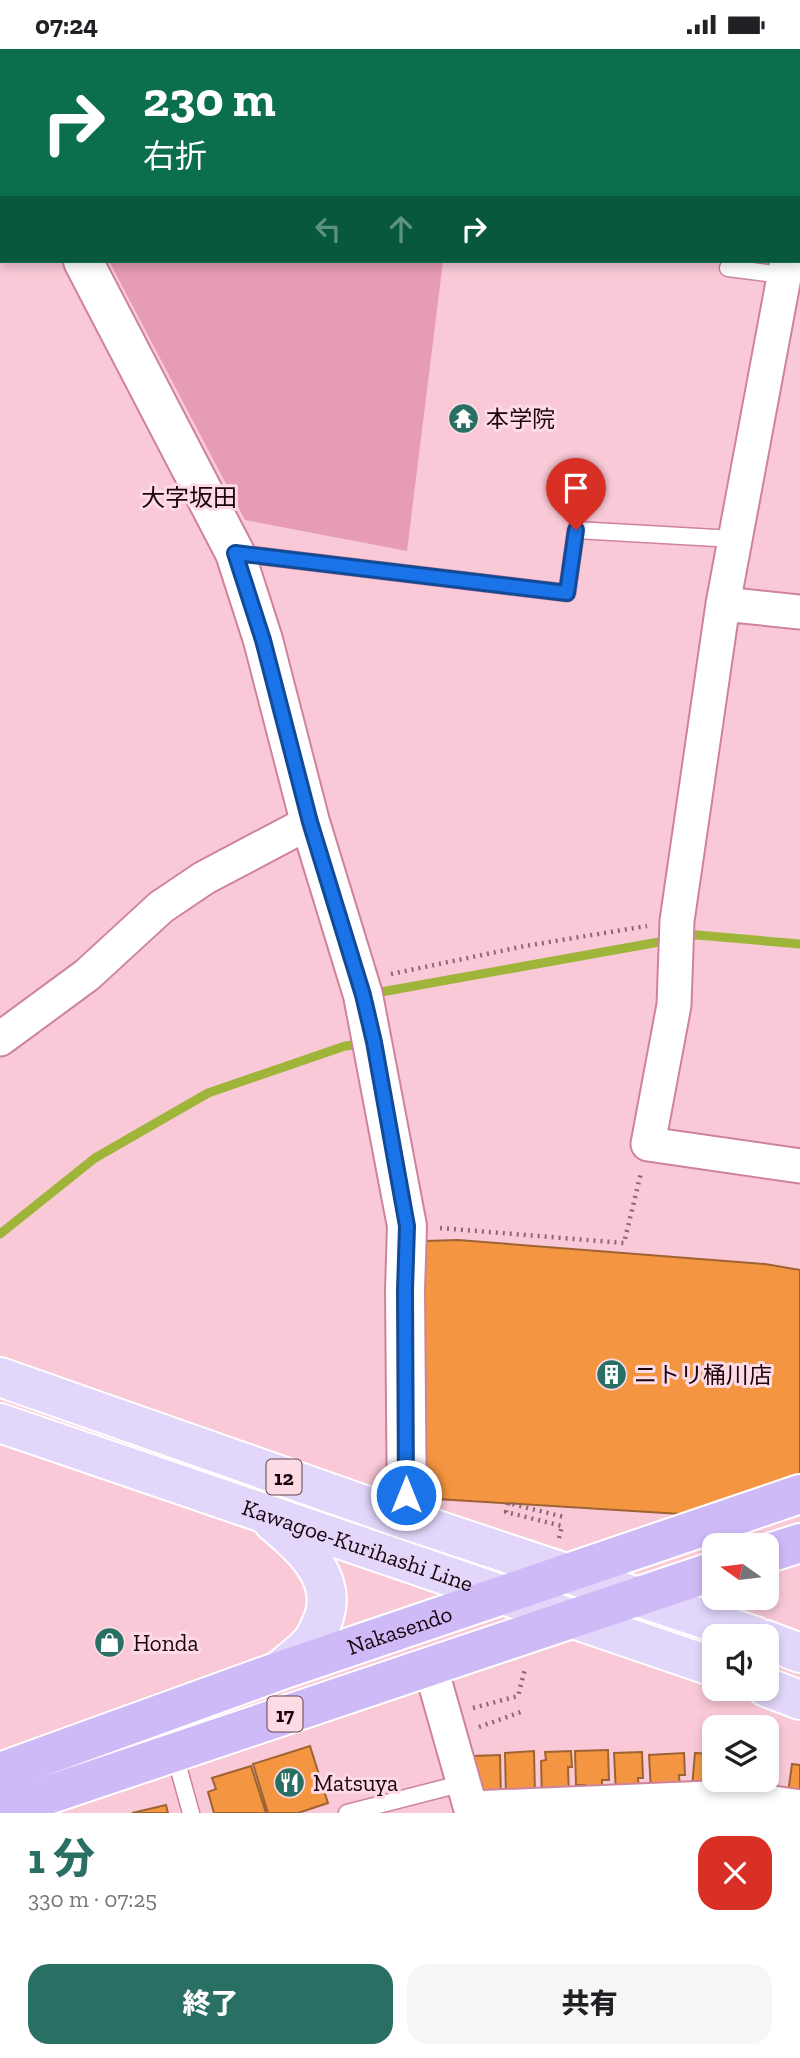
<!DOCTYPE html>
<html lang="ja">
<head>
<meta charset="utf-8">
<style>
  :root { --surface:#fff; --page:#f6f6f6; --text:#202124; --muted:#757577; --accent:#2a6f63 }
  body { margin:0; font-family:"Zilla Slab","Noto Sans JP",serif; background:var(--page); color:var(--text); height:100vh; display:flex; flex-direction:column; font-size:26px; white-space:nowrap }
  * { box-sizing:border-box; margin:0 }
  p { font-size:23px; color:var(--muted) }
  .icon { flex:none; width:38px; height:38px; fill:none; stroke:currentColor; stroke-width:2; stroke-linecap:round; stroke-linejoin:round }
  .map { position:relative; height:1764px; overflow:hidden }
  .drawer { display:flex; flex-direction:column; background:var(--surface); flex:1 }
  .drawer>* { flex:none }
  .banner { position:absolute; left:0px; top:0px; width:802px; height:214px; box-shadow:0 4px 10px #0003; background:#0b6e4f; color:#fff; overflow:hidden }
  .needle { width:46px; rotate:284deg }
  .buttons { position:absolute; left:702px; top:1484px; display:grid; gap:14px }
  .buttons a { display:grid; place-items:center; width:77px; height:77px; border-radius:14px; background:var(--surface); box-shadow:0 4px 10px #0003; font-size:35px }
  .pin { position:absolute; display:grid; place-items:center; width:60px; height:60px; color:#fff; margin:-72px -30px; border-radius:50% 50% 50% 0; rotate:-45deg; box-shadow:0 0 7px #0007 }
  .pin .icon { rotate:45deg }
  .me { position:absolute; width:77px; margin:-38px; rotate:0deg; stroke-linejoin:round; filter:drop-shadow(0 0 5px #0008) }
  .turn { display:flex; align-items:center; gap:24px; height:147px; padding:0 28px; font-size:32px }
  .turn .icon { width:91px; height:91px; stroke-width:2.5 }
  .turn b { display:block; font-size:49px; line-height:60px }
  .lanes { display:flex; align-items:center; height:66px; padding:0 28px; background:#0003; justify-content:center; gap:35px; direction:ltr }
  .lanes .off { opacity:.35 }
  .round { display:grid; place-items:center; flex:none; width:74px; height:74px; border-radius:21px; background:var(--page) }
  .summary { display:flex; align-items:center; justify-content:space-between; height:119px; padding:0 28px }
  h1 { font-size:42px; font-weight:800; line-height:52px; color:var(--accent) }
  .cta { display:flex; gap:14px; margin-top:auto; padding:14px 28px }
  .cta a { flex:1; height:80px; border-radius:21px; background:var(--accent); color:#fff; font-size:28px; font-weight:800; line-height:80px; text-align:center }
  .cta a+a { background:var(--page); color:var(--text) }
  .status { display:flex; justify-content:space-between; align-items:center; height:49px; padding:0 35px; background:var(--surface); direction:ltr }
  .status svg { height:19px; fill:currentColor }
  .map>svg:first-child { display:block }
</style>
</head>
<body>
<div class="status"><b>07:24</b><svg viewBox="0 0 49 12"><path d="M0 12V9h3v3zM5 12V6h3v6zM10 12V3h3v9zM15 12V0h3v12zM26 1h20v11H26zM47 4h2v5h-2z"/></svg></div>
<div class="map">
<svg width="800" height="1764" viewBox="0 0 800 1764">
  <rect width="100%" height="100%" fill="#fac9d7"/>
  <path fill="#e69cb3" d="M183,0H776L181,2Z
    M109,212H443L407,502L245,471Z"/>
  <g fill="none" stroke-linecap="round" stroke-linejoin="round">
    <path stroke="#9fb539" stroke-width="9" d="M683,888L697,886L800,895
      M370,945L670,891
      M0,1185L95,1109L208,1044L345,997L363,995"/>
  </g>
  <path fill="#f49641" stroke="#9d6332" stroke-width="2" d="M458,1191L765,1215L800,1221V1431L735,1453L681,1465L421,1449L425,1192Z
    M310,1697L328,1754L298,1764H268L253,1715Z
    M608,1701L609,1731H602V1745L585,1746V1736H576L575,1702Z
    M534,1702L535,1746L506,1747L505,1704Z
    M571,1702L572,1718H568L569,1747L542,1748L541,1712L546,1711L545,1703Z
    M642,1703L643,1729H638L639,1743L616,1744L614,1704Z
    M684,1704L685,1726H679L680,1741L651,1742L649,1706Z
    M695,1704L714,1705V1731H723L722,1741L692,1738Z
    M500,1706L501,1750H482L481,1733H472V1707Z
    M766,1713L775,1714L771,1746L733,1740L734,1731H766Z
    M792,1715L800,1716V1745L788,1744Z
    M251,1717L266,1764H214L208,1743L216,1740L212,1729Z
    M166,1756L168,1764H132Z"/>
  <g fill="none" stroke-linecap="round" stroke-linejoin="round">
    <defs>
      <path id="lane" d="M728,219L783,226
        M235,504L567,544L576,481L734,490
        M174,1703L191,1764
        M347,1764L464,1734"/>
      <path id="street" d="M800,152V151
        M787,212L723,555L677,872L674,956L648,1095L800,1117
        M723,555L800,563
        M0,990L87,926L161,858L204,829L310,773
        M430,1616L472,1764
        M471,1759L732,1748L800,1758"/>
      <path id="secondary" d="M0,52L2,55
        M83,212L235,504L263,591L310,773L363,946L407,1177L405,1241L407,1471"/>
      <g id="primary">
        <path d="M0,1328L407,1471L755,1587"/>
        <path id="s1" d="M0,1374L714,1618"/>
        <path d="M273,1473C301,1496 337,1528 324,1568C320,1579 316,1589 308,1597C299,1606 288,1614 279,1622"/>
        <path d="M766,1591L800,1604"/>
        <path d="M766,1638L800,1651"/>
      </g>
      <g id="highway">
        <path d="M766,1505L800,1494"/>
        <path id="s2" d="M0,1723L279,1622L800,1445"/>
        <path d="M0,1762L714,1522"/>
      </g>
    </defs>
    <use href="#lane" stroke="#cf839b" stroke-width="19"/>
    <use href="#street" stroke="#cf839b" stroke-width="37"/>
    <use href="#secondary" stroke="#cf839b" stroke-width="42"/>
    <use href="#primary" stroke="#fff" stroke-width="42"/>
    <use href="#highway" stroke="#fff" stroke-width="42"/>
    <path stroke="#8c6672" stroke-width="4.5" stroke-dasharray="2 5" stroke-linecap="butt" d="M391,925L525,897L647,877
      M440,1179L624,1194L641,1124
      M559,1489L562,1477L506,1463L508,1454L564,1468
      M473,1659L518,1647L525,1620
      M479,1678L521,1663"/>
    <use href="#lane" stroke="#fff" stroke-width="16"/>
    <use href="#street" stroke="#fff" stroke-width="33"/>
    <use href="#secondary" stroke="#fff" stroke-width="38"/>
    <use href="#primary" stroke="#e2d6fa" stroke-width="38"/>
    <use href="#highway" stroke="#cebaf7" stroke-width="38"/>
  </g>
  <g fill="none" stroke-linecap="round" stroke-linejoin="round">
    <defs>
      <path id="route" d="M406,1446L405,1241L407,1177L374,993L363,946L310,773L263,591L235,504L567,544L576,481"/>
    </defs>
    <use href="#route" stroke="#114b97" stroke-width="18"/>
    <use href="#route" stroke="#1a73e8" stroke-width="12"/>
  </g>
  <defs>
    <symbol id="temple-disc" viewBox="-11 -11 22 22"><circle r="9.5" fill="#2a6f63" stroke="#fddbe5"/><path d="M0-6L5-2H3V0L6.5 2.5H4V6H1.5V3h-3V6H-4V2.5H-6.5L-3 0V-2H-5Z" fill="#fff"/></symbol>
    <symbol id="building-disc" viewBox="-11 -11 22 22"><circle r="9.5" fill="#2a6f63" stroke="#fddbe5"/><path d="M-4-6H4V6H1V3H-1V6H-4ZM-2.5-4.3h1.7v1.8h-1.7ZM.8-4.3h1.7v1.8H.8ZM-2.5-1h1.7V.8h-1.7ZM.8-1h1.7V.8H.8Z" fill="#fff"/></symbol>
    <symbol id="shop-disc" viewBox="-11 -11 22 22"><circle r="9.5" fill="#2a6f63" stroke="#fddbe5"/><path d="M-5-2.5h2.3a2.7 3.5 0 0 1 5.4 0H5L5.5 6h-11ZM-1.5-2.5h3a1.5 2.3 0 0 0-3 0Z" fill="#fff"/></symbol>
    <symbol id="restaurant-disc" viewBox="-11 -11 22 22"><circle r="9.5" fill="#2a6f63" stroke="#fddbe5"/><path d="M-5-6h1v4h1v-4h1v4h1v-4h1v5L-1.5 .5V6h-2V.5L-5-1ZM5-6V6H3V1.5H1.5Q1.5-4 5-6Z" fill="#fff"/></symbol>
  </defs>
  <g fill-rule="evenodd">
    <use href="#temple-disc" x="446" y="352" width="35" height="35"/>
    <use href="#building-disc" x="594" y="1308" width="35" height="35"/>
    <use href="#shop-disc" x="92" y="1576" width="35" height="35"/>
    <use href="#restaurant-disc" x="272" y="1716" width="35" height="35"/>
  </g>
  <g text-anchor="middle" dominant-baseline="central" stroke-width="6" stroke-linejoin="round" paint-order="stroke">
    <g fill="#fddbe5" stroke="#60444e" stroke-width="2">
      <rect x="266.5" y="1410.5" width="35" height="35" rx="5"/>
      <rect x="267.5" y="1647.5" width="35" height="35" rx="5"/>
    </g>
    <g font-size="21" font-weight="bold" fill="#1d030d">
      <text x="284" y="1428">12</text>
      <text x="285" y="1665">17</text>
    </g>
    <g font-size="23" fill="#1d030d" stroke="#fddbe5" text-anchor="start">
      <text x="486" y="370">本学院</text>
      <text x="634" y="1326">ニトリ桶川店</text>
      <text x="133" y="1594">Honda</text>
      <text x="313" y="1734">Matsuya</text>
    </g>
    <g font-size="23" fill="#1d030d" stroke="#fddbe5">
      <text stroke="none"><textPath href="#s1" startOffset="378">Kawagoe-Kurihashi Line</textPath></text>
      <text stroke="none"><textPath href="#s2" startOffset="424">Nakasendo</textPath></text>
    </g>
    <g font-size="24" fill="#1d030d" stroke="#fddbe5">
      <text x="189" y="448">大字坂田</text>
    </g>
  </g>
</svg>
<div class="buttons">
<a><svg class="needle" viewBox="-14 -14 28 28"><path d="M0-13l5 13h-10z" fill="#e53935"/><path d="M0 13l5-13h-10z" fill="#757577"/></svg></a>
<a><svg class="icon" aria-label="sound" viewBox="0 0 24 24"><path d="M4 9h4l5-4v14l-5-4H4zM17 9q2 3 0 6"/></svg></a>
<a><svg class="icon" aria-label="layers" viewBox="0 0 24 24"><path d="M12 4l9 5-9 5-9-5zM3 14l9 5 9-5"/></svg></a>
</div>
<div class="pin" style="left:576px;top:481px;background:#d93025"><svg class="icon" aria-label="arrive" viewBox="0 0 24 24"><path d="M6 21V4h12l-3 4 3 4H6"/></svg></div>
<svg class="me" style="left:406px;top:1446px" viewBox="-20 -20 40 40"><circle r="17" fill="#1a73e8" stroke="#fff" stroke-width="3"/><path d="M0-11L8 9 0 5-8 9z" fill="#fff"/></svg>
<div class="banner">
<div class="turn"><svg class="icon" aria-label="right" viewBox="0 0 24 24"><path d="M7 20v-9h11M14 6l5 5-5 5"/></svg><div><b>230 m</b>右折</div></div>
<div class="lanes"><svg class="icon off" aria-label="left" viewBox="0 0 24 24"><path d="M17 20v-9H6M10 6l-5 5 5 5"/></svg><svg class="icon off" aria-label="ahead" viewBox="0 0 24 24"><path d="M12 20V5M6 11l6-6 6 6"/></svg><svg class="icon" aria-label="right" viewBox="0 0 24 24"><path d="M7 20v-9h11M14 6l5 5-5 5"/></svg></div>
</div>
</div>
<section class="drawer">
<div class="summary"><div><h1>1 分</h1><p>330 m · 07:25</p></div><a class="round" style="background:#d93025;color:#fff"><svg class="icon" aria-label="close" viewBox="0 0 24 24"><path d="M6 6l12 12M18 6L6 18"/></svg></a></div>
<div class="cta"><a>終了</a><a>共有</a></div>
</section>
</body>
</html>
